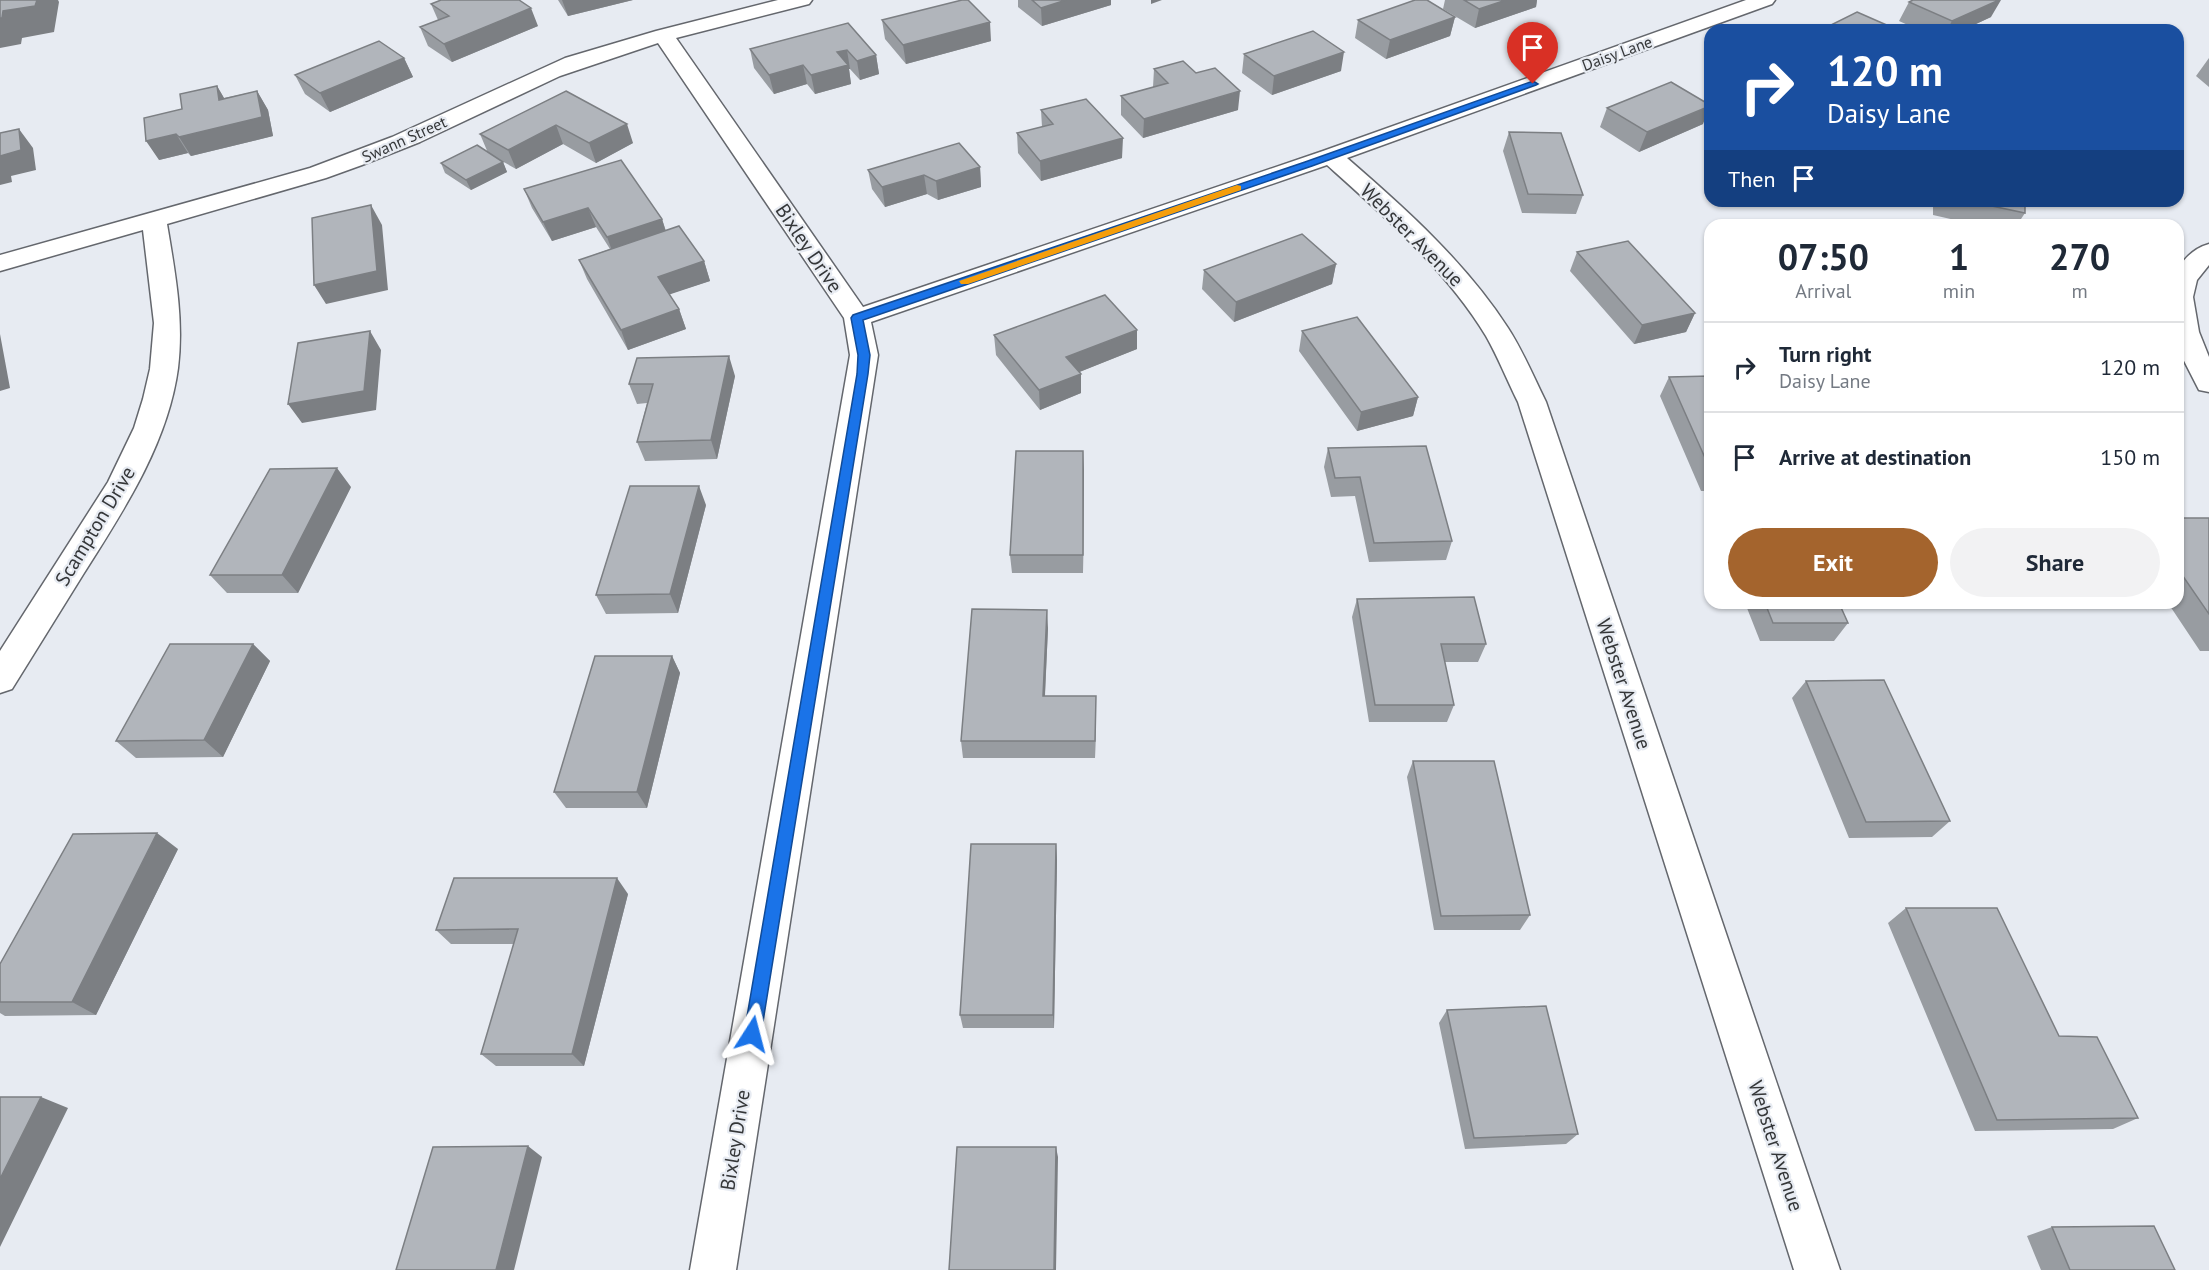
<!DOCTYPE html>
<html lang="en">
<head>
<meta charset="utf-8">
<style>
  :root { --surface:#fff; --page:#f2f2f3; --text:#1f2937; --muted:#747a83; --line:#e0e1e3; --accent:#a4642d }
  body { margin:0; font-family:"PT Sans",sans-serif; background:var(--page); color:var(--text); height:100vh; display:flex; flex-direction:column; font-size:22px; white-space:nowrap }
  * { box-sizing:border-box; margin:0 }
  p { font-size:20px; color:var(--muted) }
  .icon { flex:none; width:33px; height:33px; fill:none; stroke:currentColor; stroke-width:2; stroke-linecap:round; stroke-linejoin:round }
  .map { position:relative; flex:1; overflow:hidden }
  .sheet { position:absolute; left:1704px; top:219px; width:480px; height:390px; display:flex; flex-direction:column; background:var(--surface); border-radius:18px; box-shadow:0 2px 4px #0004 }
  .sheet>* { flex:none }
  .top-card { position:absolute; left:1704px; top:24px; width:480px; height:183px; border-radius:18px; box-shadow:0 2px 4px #0004; background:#1a4fa0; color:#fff; overflow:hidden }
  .pin { position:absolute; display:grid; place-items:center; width:51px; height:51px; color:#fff; margin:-62px -26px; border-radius:50% 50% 50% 0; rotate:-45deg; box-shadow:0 0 6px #0007 }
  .pin .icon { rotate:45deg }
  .me { position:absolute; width:66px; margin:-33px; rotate:9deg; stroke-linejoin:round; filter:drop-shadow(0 0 4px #0008) }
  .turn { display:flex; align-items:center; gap:21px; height:126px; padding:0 24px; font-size:27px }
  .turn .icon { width:78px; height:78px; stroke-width:2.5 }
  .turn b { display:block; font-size:42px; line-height:51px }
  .then { display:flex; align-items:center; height:57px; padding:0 24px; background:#0003; gap:12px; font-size:22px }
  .eta { display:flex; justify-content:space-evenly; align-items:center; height:102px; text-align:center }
  .eta b { font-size:36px; font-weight:700; line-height:42px }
  .button { display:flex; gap:12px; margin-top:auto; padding:12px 24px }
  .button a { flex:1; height:69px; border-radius:36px; background:var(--accent); color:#fff; font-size:24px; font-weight:700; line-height:69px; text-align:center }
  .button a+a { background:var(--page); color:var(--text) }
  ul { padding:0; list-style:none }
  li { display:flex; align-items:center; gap:18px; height:90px; padding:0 24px; border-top:2px solid var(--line) }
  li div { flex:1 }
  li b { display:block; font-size:22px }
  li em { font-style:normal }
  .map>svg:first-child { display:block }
</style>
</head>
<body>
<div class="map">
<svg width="2209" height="1270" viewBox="0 0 2209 1270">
  <rect width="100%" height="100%" fill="#e7ebf2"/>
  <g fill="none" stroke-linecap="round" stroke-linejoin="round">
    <defs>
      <path id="minor" d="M778,0H812L809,4L676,38L863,307L1323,151L1746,0H1775L1772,4L1347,158C1406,209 1466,263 1508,328C1523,351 1534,378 1546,402L1840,1270H1794L1518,402C1507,380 1498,357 1486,336C1446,270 1384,216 1327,165L871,322L878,355L736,1270H690L850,355L844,318L658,43L560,76L420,142L362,165L326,178L167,224C175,272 184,319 178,368C168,443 124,510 84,573C60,612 36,650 12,689L0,693V651L108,482L134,428L143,399L150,369L154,323L143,230L0,271V255L310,168L392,137L565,58L656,31Z
        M2209,244V265L2197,280L2193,297L2199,332L2209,357V392L2199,390L2178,349V269C2185,257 2195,248 2209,244Z"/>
    </defs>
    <use href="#minor" stroke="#64676d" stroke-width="3"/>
    <use href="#minor" fill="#fff" fill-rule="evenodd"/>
  </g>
  <path fill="#989ca1" d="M558,0H633L568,16Z
    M1018,0H1111V5L1042,26L1018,7Z
    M1445,0H1537L1536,7L1475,28L1443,9Z
    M1909,2L1991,17L1963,30H1919L1899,21Z
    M431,4L538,26L452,62L428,46L420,27L438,20Z
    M1455,17L1450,36L1386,59L1355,38L1358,20Z
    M882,20L991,41L906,64L885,39Z
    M848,23L876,55L879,74L860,80L850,69H849L851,84L815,94L807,84L774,94L754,68L750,49Z
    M1244,54L1341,71L1272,95L1242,73Z
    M404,58L413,77L330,112L305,94L295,75Z
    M2209,58V87L2196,76Z
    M1154,69L1238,110L1143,138L1121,115V96L1153,87Z
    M217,86L224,98L257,91L268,110L273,136L191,156L188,153L159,160L182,109Z
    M566,91L633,143L596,163L563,144L516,169L493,156L503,162L507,172L471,190L445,173L441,163L488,153L480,134Z
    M1607,108L1703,124L1639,152L1600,127Z
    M1041,110L1122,158L1041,181L1018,153L1017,133L1042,127Z
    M1509,132L1583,195L1576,214L1522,213L1503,151Z
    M980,167L981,187L938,200L927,194L885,207L872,189L868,170Z
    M524,189L662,219L666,231L704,261L710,281L669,294L679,309L686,329L628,350L587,279L579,260L610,249L596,227L552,241L532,208Z
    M1933,201H2025V213L2017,225H1977L1933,215Z
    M1577,252L1695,313L1686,332L1634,344L1570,271Z
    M1336,264L1332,284L1234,322L1202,289L1204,270Z
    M1302,331L1418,397L1413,416L1357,431L1299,351Z
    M994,335L1137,349L1079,372L1081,374V393L1040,410L996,355Z
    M735,376L717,459L645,461L637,442L647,403L637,404L629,384Z
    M1710,376V491H1701L1660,396L1669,377Z
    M1328,448L1452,541L1446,560L1369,562L1355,496L1331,497L1324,467Z
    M1084,470L1083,573H1012L1010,555Z
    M351,487L298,593H227L210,575Z
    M706,505L678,613L606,614L596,595Z
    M2178,518H2209V651H2200L2168,603H2178Z
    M1357,599L1486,644L1478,662H1445L1454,705L1447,722H1369L1352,617Z
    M1745,603H1839L1848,623L1834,641H1760Z
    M1048,628L1045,696H1096L1095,758H963L961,741Z
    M253,644L270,661L223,757L136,758L116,741Z
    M672,656L680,673L647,808H566L554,792Z
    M1806,681L1950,821L1932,837L1849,838L1792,698Z
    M1413,761L1530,915L1520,930H1434L1407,777Z
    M1056,844L1057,860L1054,1028H963L960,1015Z
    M178,849L96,1015L5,1016L0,1013V964Z
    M628,894L584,1066H496L481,1054L514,944H451L436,930Z
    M1906,908L2059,1036L2138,1118L2113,1129L1975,1131L1888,923Z
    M1447,1010L1578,1134L1566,1144L1465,1149L1439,1023Z
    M2052,1227L2175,1270H2041L2027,1236Z"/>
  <path fill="#7c7f83" d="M37,0H58L59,2L54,32L22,38L21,44L0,48V18L3,11Z
    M562,0H633L568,16Z
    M1066,0H1111V5L1042,26L1041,8Z
    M1151,0H1162L1151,4Z
    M1506,0H1537L1536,7L1475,28L1479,9Z
    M1999,0H2001L1991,17L1963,30H1947L1952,21Z
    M531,8L538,26L452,62L444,44Z
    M1455,17L1450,36L1386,59L1390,40Z
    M990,22L991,41L906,64L903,45Z
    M847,50L850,69H849L851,84L815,94L811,75L837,52Z
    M1344,52L1341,71L1272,95L1274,76Z
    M876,55L879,74L860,80L857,61Z
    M404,58L413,77L330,112L320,93Z
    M803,65L807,84L774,94L769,75Z
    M217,86L228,105L219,100Z
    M257,91L268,110L273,136L191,156L179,137Z
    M1240,91L1238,110L1143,138L1144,119Z
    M1710,106L1703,124L1639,152L1647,132Z
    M627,124L633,143L596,163L589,143Z
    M556,125L563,144L516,169L508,150Z
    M19,129L33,148L36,170L11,176L12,182L0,185V156Z
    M176,134L188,153L159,160L146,141Z
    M1123,138L1122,158L1041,181L1040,161Z
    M503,162L507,172L471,190L466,180Z
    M980,167L981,187L938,200L936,181Z
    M924,175L927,194L885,207L882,187Z
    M371,205L382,225L388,290L326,304L314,285Z
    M588,208L596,227L552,241L543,222Z
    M662,219L668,239L614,256L607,237Z
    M704,261L710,281L665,296L658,277Z
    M1336,264L1332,284L1234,322L1236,302Z
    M679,309L686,329L628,350L621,330Z
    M1695,313L1686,332L1634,344L1642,325Z
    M1137,330V349L1067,377L1066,357Z
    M370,331L381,350L376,410L302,423L288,404Z
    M0,334L10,388L0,391Z
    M729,356L735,376L717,459L711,440Z
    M1081,374V393L1040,410L1039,390Z
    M1418,397L1413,416L1357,431L1361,412Z
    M1083,451L1084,470L1083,573Z
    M337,468L351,487L298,593L282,575Z
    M699,486L706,505L678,613L670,594Z
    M1047,610L1048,628L1044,713L1043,696Z
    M253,644L270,661L223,757L204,740Z
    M672,656L680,673L647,808L637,792Z
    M1096,696V714L1095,758V741Z
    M157,833L178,849L96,1015L72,1002Z
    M1056,844L1057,860L1054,1028L1053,1015Z
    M617,878L628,894L584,1066L572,1054Z
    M41,1097L68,1108L0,1247V1179Z
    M528,1146L542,1157L514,1270H496Z
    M1056,1147L1058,1157L1056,1270H1054Z"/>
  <path fill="#b1b5bb" stroke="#7c7f83" stroke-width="1.5" d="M0,0H37L35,6L3,11L2,18H0Z
    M441,0H519L531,8L444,44L420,27L449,16L431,4Z
    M962,0H968L990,22L903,45L882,20Z
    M1032,0H1066L1041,8Z
    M1415,0H1427L1455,17L1390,40L1358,20Z
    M1464,0H1506L1479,9Z
    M1913,0H1999L1952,21L1909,2Z
    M1857,12L1898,30H1821Z
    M848,23L876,55L857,61L847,50L837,52L848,65L811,75L803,65L769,75L750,49Z
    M1313,31L1344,52L1274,76L1244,54Z
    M379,41L404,58L320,93L295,75Z
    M1183,61L1196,73L1215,68L1240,91L1144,119L1121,96L1168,83L1154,69Z
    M1671,82L1710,105V106L1647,132L1607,108Z
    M217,86L219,100L257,91L262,117L179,137L176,134L146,141L144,118L182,109L180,94Z
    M566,91L627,124L589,143L556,125L508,150L480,134Z
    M1086,99L1123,138L1040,161L1017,133L1053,124L1041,110Z
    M19,129L21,150L0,156V133Z
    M1509,132L1561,133L1583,195L1528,194Z
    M959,143L980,167L936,181L924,175L882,187L868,170Z
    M477,145L503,162L466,180L441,163Z
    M621,160L662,219L607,237L588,208L543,222L524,189Z
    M1968,201H2025V213Z
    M371,205L377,271L314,285L312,218Z
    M679,226L704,261L658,277L679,309L621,330L579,260Z
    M1302,234L1336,264L1236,302L1204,270Z
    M1628,241L1695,313L1642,325L1577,252Z
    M1105,295L1137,330L1066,357L1081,374L1039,390L994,335Z
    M1357,317L1418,397L1361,412L1302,331Z
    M370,331L364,391L288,404L298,343Z
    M729,356L711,440L637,442L653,384H629L637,358Z
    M1710,376V469L1669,377Z
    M1426,446L1452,541L1374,543L1360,477L1335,478L1328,448Z
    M1016,451H1083V555H1010Z
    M337,468L282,575H210L270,469Z
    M630,486H699L670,594L596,595Z
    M2178,518H2209V614L2178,569Z
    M1474,597L1486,644H1441L1454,705H1375L1357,599Z
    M1765,603H1839L1848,623H1773Z
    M972,609L1047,610L1043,696H1096L1095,741H961Z
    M170,644H253L204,740L116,741Z
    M595,656H672L637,792H554Z
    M1884,680L1950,821L1866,822L1806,681Z
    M1413,761H1494L1530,915L1441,916Z
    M157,833L72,1002H0V964L73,834Z
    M971,844H1056L1053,1015H960Z
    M454,878H617L572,1054H481L518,929L436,930Z
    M1906,908H1997L2059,1036L2097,1037L2138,1118L1997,1120Z
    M1546,1006L1578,1134L1474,1138L1447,1010Z
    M0,1097H41L0,1179Z
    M528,1146L496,1270H396L433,1147Z
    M957,1147H1056L1054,1270H949Z
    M2154,1226L2175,1270H2070L2052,1227Z"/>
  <path fill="#1a73e8" stroke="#114b97" stroke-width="1.5" d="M1533,81L1538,84L1536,85L1312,166L863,320L870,355L868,374L761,1034L758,1040L752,1043L746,1040L744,1034L857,374L858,355L851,318L853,315L1305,162Z"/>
  <path fill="#f59e0b" d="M1237,185L1241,186V190L968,284H961L959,281Z"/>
  <g text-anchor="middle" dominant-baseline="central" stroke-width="4.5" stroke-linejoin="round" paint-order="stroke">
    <g font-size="16" fill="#353739" stroke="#e7ebf2">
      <text transform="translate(1617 53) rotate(-20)">Daisy Lane</text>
      <text transform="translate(404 139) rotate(-24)">Swann Street</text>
    </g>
    <g font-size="20" fill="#353739" stroke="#e7ebf2">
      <text transform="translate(1412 235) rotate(45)">Webster Avenue</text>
      <text transform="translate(809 248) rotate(56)">Bixley Drive</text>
      <text transform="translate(95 526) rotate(-59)">Scampton Drive</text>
      <text transform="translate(1624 684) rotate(72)">Webster Avenue</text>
      <text transform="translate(735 1140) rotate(-81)">Bixley Drive</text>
      <text transform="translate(1776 1146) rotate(72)">Webster Avenue</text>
    </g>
  </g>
</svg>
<div class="pin" style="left:1533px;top:84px;background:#d93025"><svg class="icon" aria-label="arrive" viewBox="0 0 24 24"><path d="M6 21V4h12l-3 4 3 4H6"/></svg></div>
<svg class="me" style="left:752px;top:1034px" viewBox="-20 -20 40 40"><path d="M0-17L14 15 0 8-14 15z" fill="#1a73e8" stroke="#fff" stroke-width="4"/></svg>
<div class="top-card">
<div class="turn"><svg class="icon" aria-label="right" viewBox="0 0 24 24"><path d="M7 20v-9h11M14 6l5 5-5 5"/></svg><div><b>120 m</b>Daisy Lane</div></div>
<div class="then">Then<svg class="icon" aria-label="arrive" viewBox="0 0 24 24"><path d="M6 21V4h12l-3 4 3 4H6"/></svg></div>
</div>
<section class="sheet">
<div class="eta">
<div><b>07:50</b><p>Arrival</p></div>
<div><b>1</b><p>min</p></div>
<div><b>270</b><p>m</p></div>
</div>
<ul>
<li><svg class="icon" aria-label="right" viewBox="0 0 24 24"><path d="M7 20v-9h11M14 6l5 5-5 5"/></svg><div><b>Turn right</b><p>Daisy Lane</p></div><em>120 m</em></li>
<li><svg class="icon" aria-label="arrive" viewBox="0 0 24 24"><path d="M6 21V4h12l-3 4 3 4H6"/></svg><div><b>Arrive at destination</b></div><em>150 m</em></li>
</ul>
<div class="button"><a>Exit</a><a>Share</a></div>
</section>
</div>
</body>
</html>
